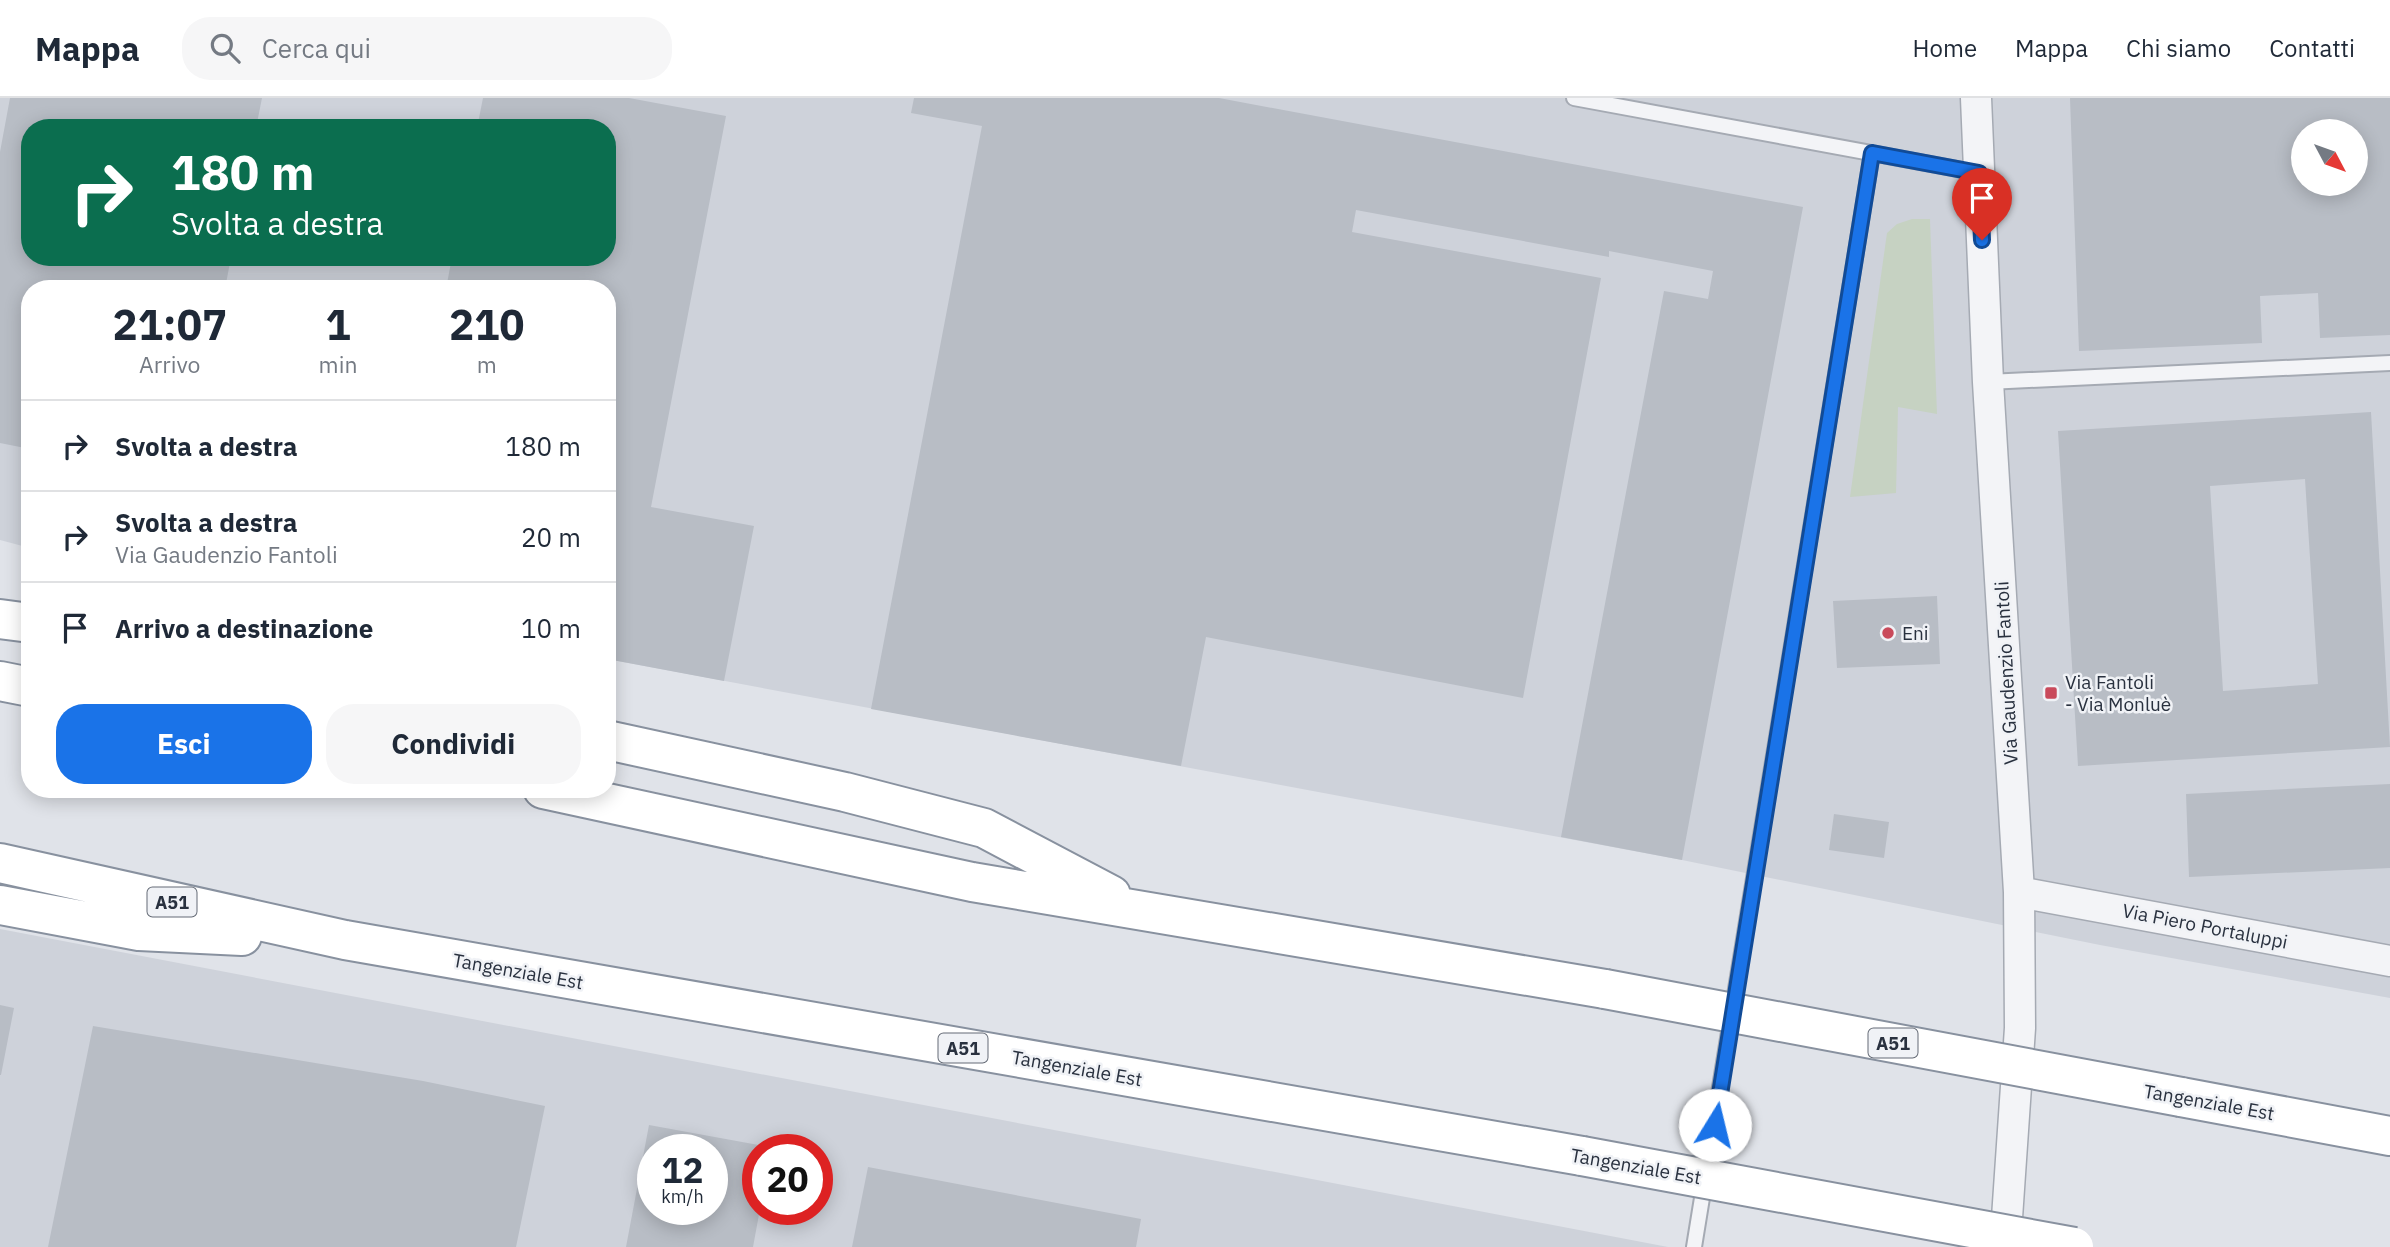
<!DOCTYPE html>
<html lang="it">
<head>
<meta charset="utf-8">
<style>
  :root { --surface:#fff; --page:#f6f6f7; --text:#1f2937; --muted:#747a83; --line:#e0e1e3; --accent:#1a73e8 }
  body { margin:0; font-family:"IBM Plex Sans",sans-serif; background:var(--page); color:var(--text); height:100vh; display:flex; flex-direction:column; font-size:26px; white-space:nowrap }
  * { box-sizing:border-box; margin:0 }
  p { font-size:23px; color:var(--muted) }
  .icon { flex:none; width:38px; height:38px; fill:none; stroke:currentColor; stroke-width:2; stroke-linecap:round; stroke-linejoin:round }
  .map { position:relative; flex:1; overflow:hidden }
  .sheet { position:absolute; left:21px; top:182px; width:595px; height:518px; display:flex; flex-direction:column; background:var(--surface); border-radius:28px; box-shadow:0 4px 18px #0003 }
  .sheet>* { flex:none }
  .guide { position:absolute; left:21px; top:21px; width:595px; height:147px; border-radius:28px; box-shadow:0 4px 18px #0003; background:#0b6e4f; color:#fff; overflow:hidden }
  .needle { width:46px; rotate:131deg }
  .tools { position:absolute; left:2291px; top:21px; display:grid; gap:14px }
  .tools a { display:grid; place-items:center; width:77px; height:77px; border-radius:50%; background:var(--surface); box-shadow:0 4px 18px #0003; font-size:35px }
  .speed { position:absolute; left:637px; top:1036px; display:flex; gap:14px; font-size:35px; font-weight:700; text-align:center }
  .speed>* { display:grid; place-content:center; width:91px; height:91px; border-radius:50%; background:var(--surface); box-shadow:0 4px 18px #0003; line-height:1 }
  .speed small { font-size:18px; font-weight:400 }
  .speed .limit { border:10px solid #d22; background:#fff; color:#111 }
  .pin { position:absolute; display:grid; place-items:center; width:60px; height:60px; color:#fff; margin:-72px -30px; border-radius:50% 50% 50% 0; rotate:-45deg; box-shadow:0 0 7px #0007 }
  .pin .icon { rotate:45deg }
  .me { position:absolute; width:77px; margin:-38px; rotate:9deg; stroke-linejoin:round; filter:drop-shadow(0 0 5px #0008) }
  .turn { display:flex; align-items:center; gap:24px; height:147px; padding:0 35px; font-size:32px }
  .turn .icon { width:91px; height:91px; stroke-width:2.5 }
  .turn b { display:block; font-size:49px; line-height:60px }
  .eta { display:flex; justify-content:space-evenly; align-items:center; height:119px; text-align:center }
  .eta b { font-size:42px; font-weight:800; line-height:49px }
  .button { display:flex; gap:14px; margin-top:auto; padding:14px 35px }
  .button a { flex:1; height:80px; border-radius:28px; background:var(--accent); color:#fff; font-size:28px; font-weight:800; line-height:80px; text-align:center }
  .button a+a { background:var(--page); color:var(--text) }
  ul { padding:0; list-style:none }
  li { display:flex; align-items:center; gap:21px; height:91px; padding:0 35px; border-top:2px solid var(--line) }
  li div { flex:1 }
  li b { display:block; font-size:26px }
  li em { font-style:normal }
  header { display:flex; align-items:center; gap:42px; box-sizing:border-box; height:98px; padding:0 35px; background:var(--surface); border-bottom:2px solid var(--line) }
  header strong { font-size:33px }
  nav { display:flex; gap:38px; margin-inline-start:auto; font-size:24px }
  .search { width:490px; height:63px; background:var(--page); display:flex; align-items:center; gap:18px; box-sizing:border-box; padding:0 24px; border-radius:28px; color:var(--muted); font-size:26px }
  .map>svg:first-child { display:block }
</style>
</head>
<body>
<header>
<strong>Mappa</strong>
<div class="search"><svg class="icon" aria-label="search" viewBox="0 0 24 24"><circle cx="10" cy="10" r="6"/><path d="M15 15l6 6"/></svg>Cerca qui</div>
<nav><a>Home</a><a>Mappa</a><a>Chi siamo</a><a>Contatti</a></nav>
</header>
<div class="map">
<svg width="2390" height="1149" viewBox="0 0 2390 1149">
  <rect width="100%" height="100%" fill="#e0e3e9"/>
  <path fill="#ced2da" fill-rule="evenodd" d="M0,0H2390V900L2100,847L1682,762L607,561V191H30V450L0,442ZM30,30H607V159H30ZM2303,33H2356V86H2303Z
    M0,831L1668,1149H0ZM653,1052H712V1111H653ZM758,1052H817V1111H758Z"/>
  <path fill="#c6d2c2" d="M1912,121H1930L1937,316L1898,309L1896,395L1850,399L1887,135L1897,126Z"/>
  <path fill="#b8bdc5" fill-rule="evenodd" d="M10,0H262L256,30H30V159H231L225,191H30V351L0,345V54Z
    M483,0H629L726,18L651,409L754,428L724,583L607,561V191H446L452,159H607V30H477Z
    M914,0H1219L1803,109L1682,762L1561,739L1664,193L1708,201L1713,173L1609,153V159L1356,112L1352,134L1601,180L1523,600L1206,539L1181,668L871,611L982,28L911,15Z
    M2070,0H2390V237L2320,240L2318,195L2260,198L2262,245L2079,253ZM2303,33H2356V86H2303Z
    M2371,314L2390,649L2078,668L2058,333ZM2305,381L2318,586L2223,593L2210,388Z
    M1937,498L1940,566L1837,570L1833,503Z
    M2390,686V770L2189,779L2186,696Z
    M1834,716L1889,724L1884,760L1829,752Z
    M0,907L14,910L1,977H0Z
    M93,928L423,983L545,1008L516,1149H48Z
    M649,1027L775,1050L758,1052V1111H760L753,1149H626ZM653,1052H712V1111H653Z
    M868,1069L1141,1121L1136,1149H852Z"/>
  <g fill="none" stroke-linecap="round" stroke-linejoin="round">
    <defs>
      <path id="lane" d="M1574,0L1979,75
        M1988,284L2390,265
        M1694,1149L1872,55"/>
      <path id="street" d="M1976,0L1988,284L2019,794L2020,930L2005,1149
        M2019,794L2390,863"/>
      <path id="highway" d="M0,521L30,525
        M0,583L30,589
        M607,642L845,694L984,730L1111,797
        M543,691L972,784L1605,891
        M0,765L345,842L1582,1058
        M0,807L139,833L242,838
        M2181,999L2390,1038"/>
    </defs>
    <use href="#lane" stroke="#a5aab3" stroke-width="18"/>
    <use href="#street" stroke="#a5aab3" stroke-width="33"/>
    <use href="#highway" stroke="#88919f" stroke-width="42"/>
    <use href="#lane" stroke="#f3f4f7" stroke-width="14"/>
    <use href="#street" stroke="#f3f4f7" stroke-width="30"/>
    <use href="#highway" stroke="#fff" stroke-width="38"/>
    <defs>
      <path id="highway-bridge" d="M1605,891L2181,999
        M1582,1058L2074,1149"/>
    </defs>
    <use href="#highway-bridge" stroke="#88919f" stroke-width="42" stroke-linecap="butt"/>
    <use href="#highway-bridge" stroke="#fff" stroke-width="38"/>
  </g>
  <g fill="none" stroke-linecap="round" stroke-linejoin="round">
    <defs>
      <path id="route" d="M1715,1027L1872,55L1979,75L1982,142"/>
    </defs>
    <use href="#route" stroke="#114b97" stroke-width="18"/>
    <use href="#route" stroke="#1a73e8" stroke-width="12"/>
  </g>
  <g fill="#c94a5b" stroke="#f0f2f6" stroke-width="2.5">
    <circle cx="1888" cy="535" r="7"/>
    <rect x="2044" y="588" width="14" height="14" rx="3.5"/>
  </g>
  <g text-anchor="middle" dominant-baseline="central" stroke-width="5" stroke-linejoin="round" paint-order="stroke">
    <g fill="#f0f2f6" stroke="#656b76" stroke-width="2">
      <rect x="147.5" y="789.5" width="49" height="29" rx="5"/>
      <rect x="1868.5" y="930.5" width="49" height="29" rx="5"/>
      <rect x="938.5" y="935.5" width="49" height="29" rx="5"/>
    </g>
    <g font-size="18" font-weight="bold" fill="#29313f">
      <text x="172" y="804">A51</text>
      <text x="1893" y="945">A51</text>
      <text x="963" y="950">A51</text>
    </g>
    <g font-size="19" fill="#29313f" stroke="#f0f2f6" text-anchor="start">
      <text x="1902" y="535">Eni</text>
      <text x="2065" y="584">Via Fantoli<tspan x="2065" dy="22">- Via Monluè</tspan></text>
    </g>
    <g font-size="19" fill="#29313f" stroke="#f0f2f6">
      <text transform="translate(2006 575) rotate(-93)">Via Gaudenzio Fantoli</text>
      <text transform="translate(2205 828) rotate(11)">Via Piero Portaluppi</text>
      <text transform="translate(518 873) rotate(10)">Tangenziale Est</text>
      <text transform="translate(1077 970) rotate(10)">Tangenziale Est</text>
      <text transform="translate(2209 1004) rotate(10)">Tangenziale Est</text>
      <text transform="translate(1636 1068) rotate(10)">Tangenziale Est</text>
    </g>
  </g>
</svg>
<div class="tools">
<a><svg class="needle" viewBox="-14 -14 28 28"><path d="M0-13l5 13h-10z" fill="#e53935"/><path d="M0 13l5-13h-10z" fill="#747a83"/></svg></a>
</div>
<div class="speed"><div>12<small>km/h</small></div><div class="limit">20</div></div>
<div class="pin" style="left:1982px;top:142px;background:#d93025"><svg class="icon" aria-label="arrive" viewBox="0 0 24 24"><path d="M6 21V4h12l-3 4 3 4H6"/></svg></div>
<svg class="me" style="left:1715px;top:1027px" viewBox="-20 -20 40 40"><circle r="19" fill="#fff"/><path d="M0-13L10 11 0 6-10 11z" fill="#1a73e8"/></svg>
<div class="guide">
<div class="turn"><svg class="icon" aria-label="right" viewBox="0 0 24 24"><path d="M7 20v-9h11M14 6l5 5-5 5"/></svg><div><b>180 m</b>Svolta a destra</div></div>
</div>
<section class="sheet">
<div class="eta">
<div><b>21:07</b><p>Arrivo</p></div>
<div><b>1</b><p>min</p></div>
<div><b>210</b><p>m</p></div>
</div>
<ul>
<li><svg class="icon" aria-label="right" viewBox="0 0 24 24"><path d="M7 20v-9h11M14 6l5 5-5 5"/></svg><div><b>Svolta a destra</b></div><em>180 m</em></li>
<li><svg class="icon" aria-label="right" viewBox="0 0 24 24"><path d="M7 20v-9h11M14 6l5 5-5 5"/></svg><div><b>Svolta a destra</b><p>Via Gaudenzio Fantoli</p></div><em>20 m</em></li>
<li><svg class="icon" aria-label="arrive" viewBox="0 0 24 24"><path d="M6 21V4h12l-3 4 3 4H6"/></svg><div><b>Arrivo a destinazione</b></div><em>10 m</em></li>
</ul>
<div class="button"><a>Esci</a><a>Condividi</a></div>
</section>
</div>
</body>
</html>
